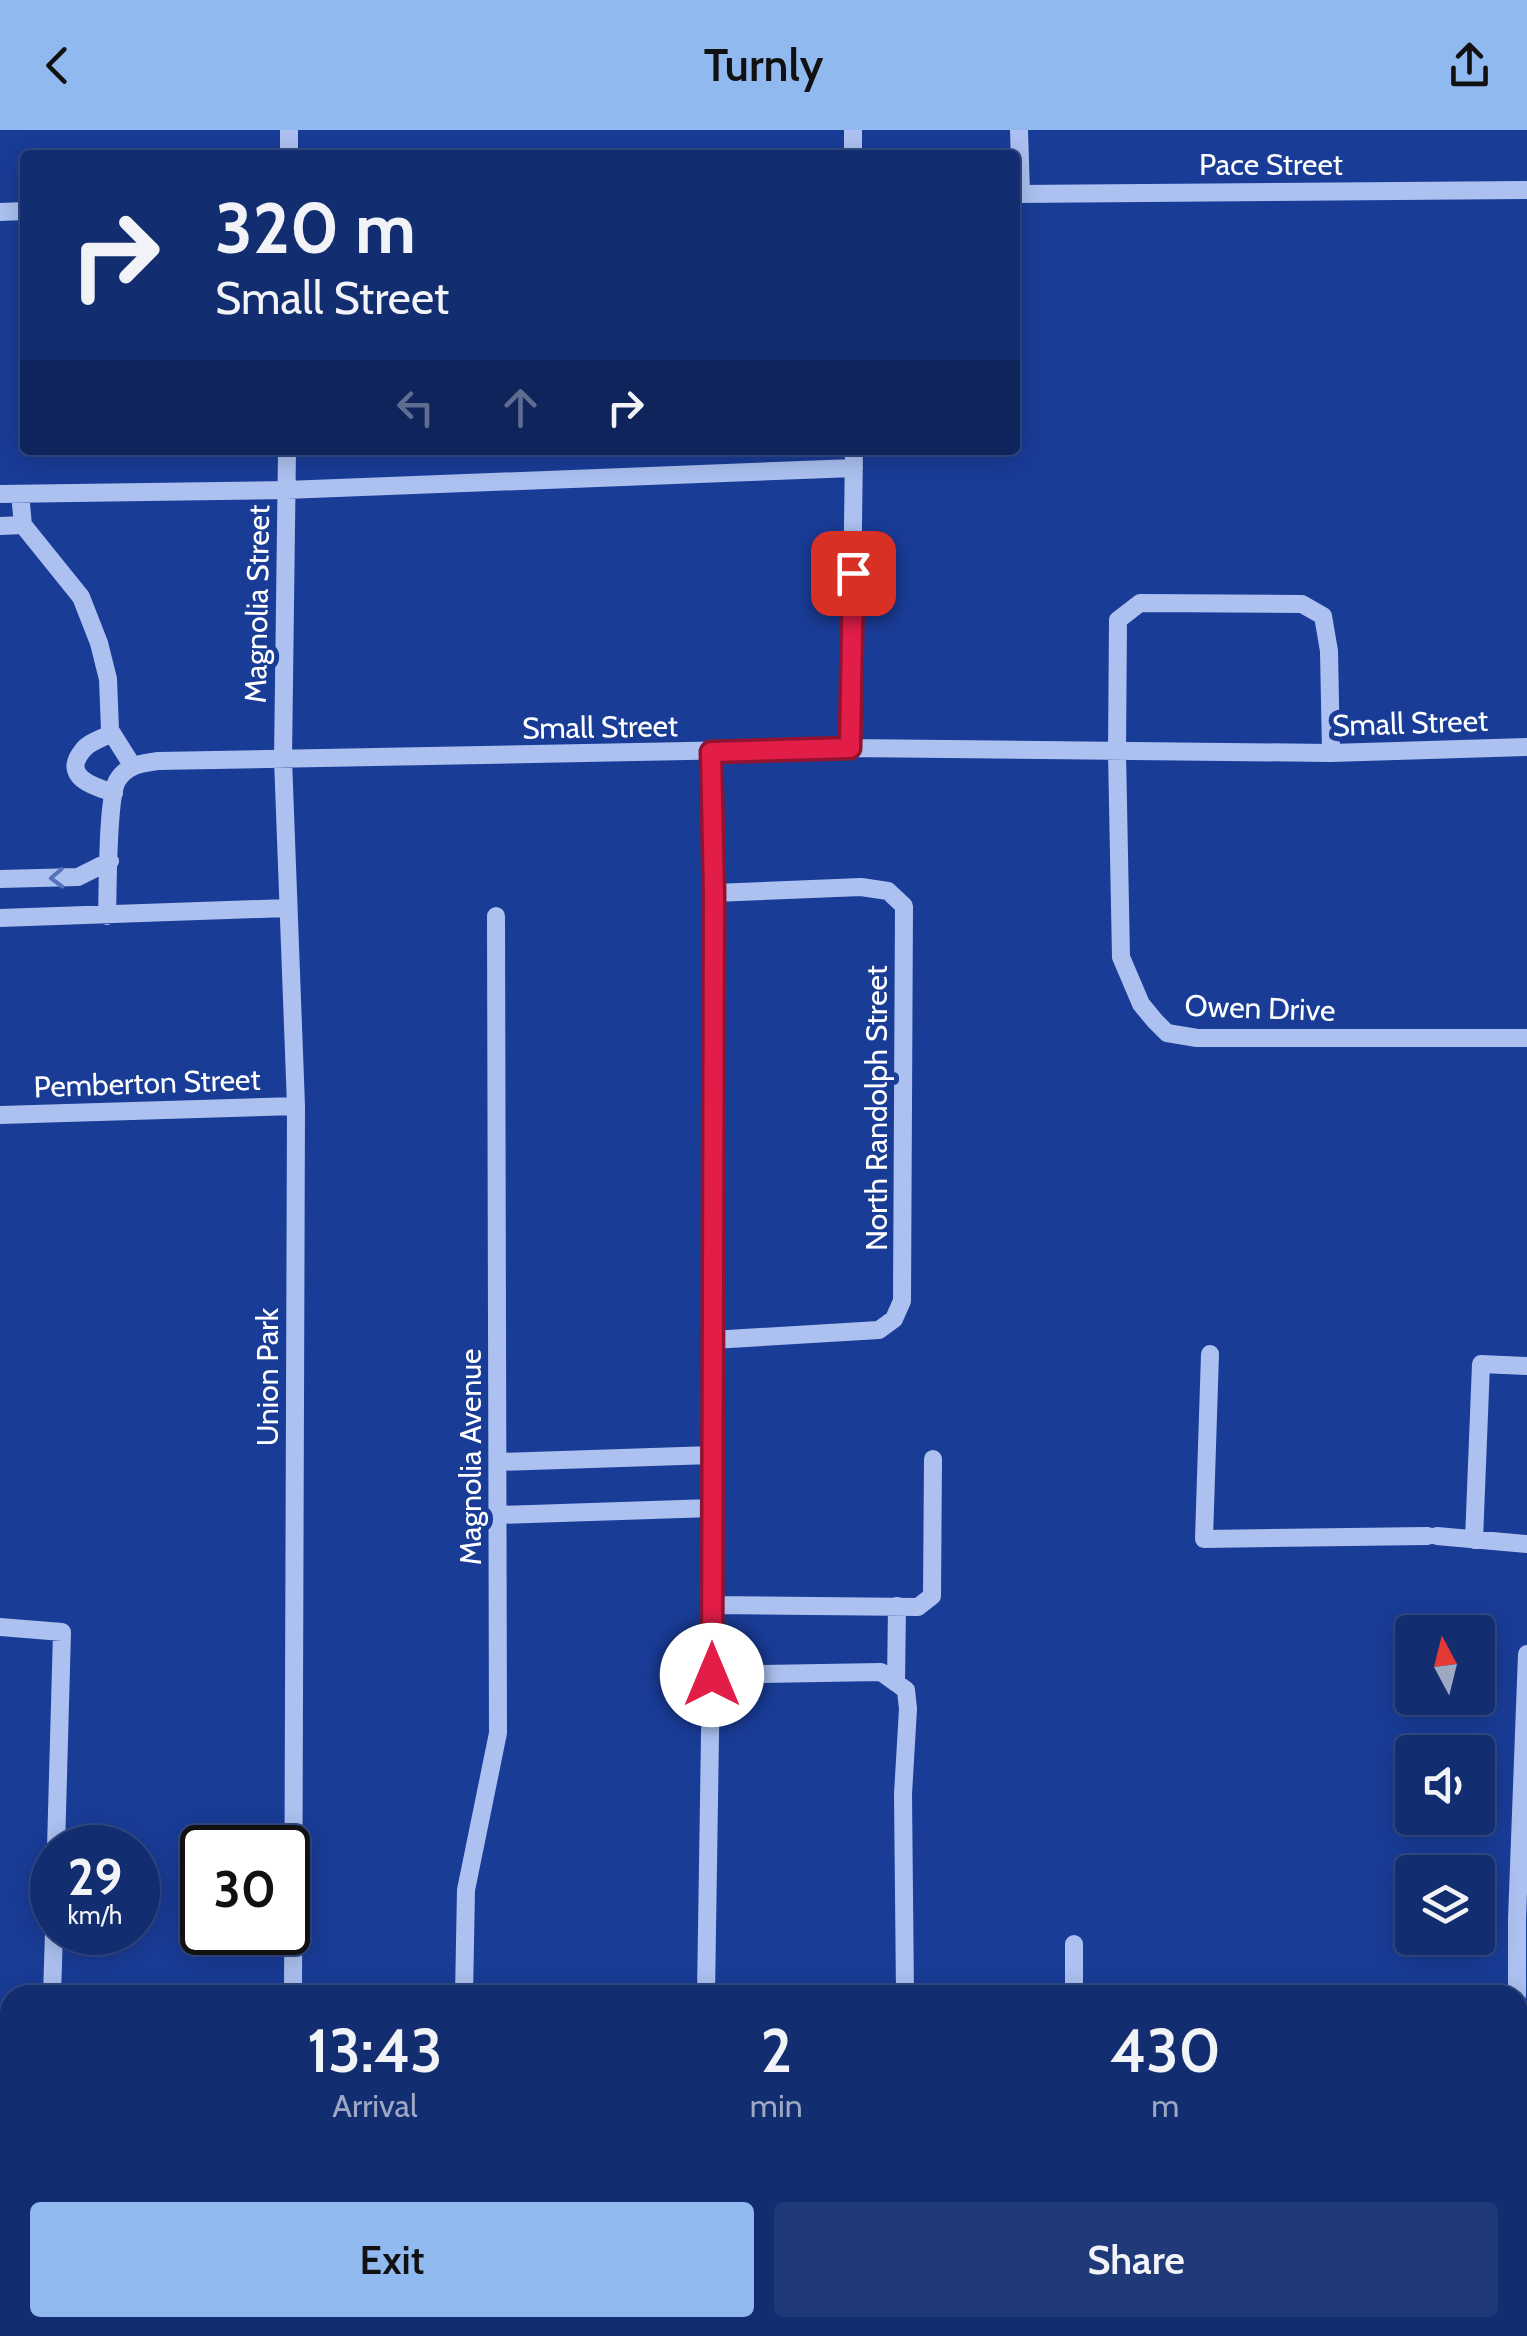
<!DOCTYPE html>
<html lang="en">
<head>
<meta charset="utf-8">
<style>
  :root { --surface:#132d71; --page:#203979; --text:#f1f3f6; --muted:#9da8c3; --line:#324984; --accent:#90b9f0 }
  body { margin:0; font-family:Cabin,sans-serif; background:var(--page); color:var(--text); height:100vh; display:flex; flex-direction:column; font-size:38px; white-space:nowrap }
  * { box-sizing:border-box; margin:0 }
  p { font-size:32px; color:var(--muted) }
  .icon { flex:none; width:55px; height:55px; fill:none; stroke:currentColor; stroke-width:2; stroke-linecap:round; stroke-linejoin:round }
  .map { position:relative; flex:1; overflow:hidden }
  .sheet { position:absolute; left:0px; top:1855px; width:1528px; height:352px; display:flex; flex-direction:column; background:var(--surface); border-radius:30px 30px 0 0; box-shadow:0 5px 25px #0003,0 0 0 2px var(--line) }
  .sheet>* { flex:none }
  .hud { position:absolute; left:20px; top:20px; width:1000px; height:305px; border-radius:10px; box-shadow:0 5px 25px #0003,0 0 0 2px var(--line); background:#132d71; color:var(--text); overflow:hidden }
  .needle { width:65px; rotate:353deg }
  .fabs { position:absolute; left:1395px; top:1485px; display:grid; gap:20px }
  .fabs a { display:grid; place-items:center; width:100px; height:100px; border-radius:10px; background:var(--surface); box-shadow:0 5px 25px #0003,0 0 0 2px var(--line); font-size:50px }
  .speed { position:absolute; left:30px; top:1695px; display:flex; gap:20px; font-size:50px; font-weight:700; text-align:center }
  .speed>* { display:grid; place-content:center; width:130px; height:130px; border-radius:50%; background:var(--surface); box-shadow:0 5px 25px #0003,0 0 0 2px var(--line); line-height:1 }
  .speed small { font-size:25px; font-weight:400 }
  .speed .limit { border:5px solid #111; border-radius:15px; background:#fff; color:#111 }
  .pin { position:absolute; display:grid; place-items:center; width:85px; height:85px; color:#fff; margin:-42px; border-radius:20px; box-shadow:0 5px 15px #0006 }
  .me { position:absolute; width:110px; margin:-55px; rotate:0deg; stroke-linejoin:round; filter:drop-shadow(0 0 8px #0008) }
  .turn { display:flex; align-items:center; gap:35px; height:210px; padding:0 30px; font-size:45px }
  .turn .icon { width:130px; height:130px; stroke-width:2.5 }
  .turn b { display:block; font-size:70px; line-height:85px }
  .lanes { display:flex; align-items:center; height:95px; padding:0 30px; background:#0003; justify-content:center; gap:50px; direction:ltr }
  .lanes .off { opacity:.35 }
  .eta { display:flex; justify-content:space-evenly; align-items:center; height:170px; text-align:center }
  .eta b { font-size:60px; font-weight:600; line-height:70px }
  .action { display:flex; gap:20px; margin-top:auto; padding:20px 30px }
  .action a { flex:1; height:115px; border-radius:10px; background:var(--accent); color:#111; font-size:40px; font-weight:600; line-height:115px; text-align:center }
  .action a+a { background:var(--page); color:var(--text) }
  header { display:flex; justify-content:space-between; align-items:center; height:130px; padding:0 30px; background:var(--accent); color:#111; font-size:45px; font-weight:600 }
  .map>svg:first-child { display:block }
</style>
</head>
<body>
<header><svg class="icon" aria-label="back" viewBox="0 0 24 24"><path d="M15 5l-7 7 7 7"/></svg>Turnly<svg class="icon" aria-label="share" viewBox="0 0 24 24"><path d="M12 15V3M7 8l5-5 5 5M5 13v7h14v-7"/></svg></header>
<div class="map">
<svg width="1527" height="2206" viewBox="0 0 1527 2206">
  <rect width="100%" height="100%" fill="#193c97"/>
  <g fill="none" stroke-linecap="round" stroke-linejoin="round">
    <path stroke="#acc1f0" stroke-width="18" d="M289,0V25
      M853,0V25
      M1019,0L1021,64
      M1015,64L1527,60
      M0,82L25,81
      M287,320L283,629L296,976L293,1865
      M0,364L286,360L854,338
      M20,364L23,395L81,467L99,513L108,549L110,600L132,635
      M0,396L23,395
      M112,603C103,608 89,612 83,620C60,647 95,657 114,663
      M850,618L854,320
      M1331,623L1329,521L1323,486L1302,474L1140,473L1118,490L1117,622L1121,827L1141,874L1155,891L1167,903L1197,908H1527
      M0,749L78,747L110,731
      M107,786C108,759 107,670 117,651C126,635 142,633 158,631L850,618L1331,623L1527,617
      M0,788L287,778
      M0,985L296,976
      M712,1210L879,1200L894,1189L902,1171L904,776L888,761L861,757L714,763
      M1210,1224L1204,1409L1428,1406
      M498,1332L712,1325
      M498,1385L712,1378
      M1437,1406L1527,1414
      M1474,1410L1481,1234L1527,1236
      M712,1475L918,1477L932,1466L933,1329
      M0,1497L62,1502L56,1718
      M712,1545L881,1542L906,1560L908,1579L903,1664L905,1865
      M896,1553L897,1476
      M52,1865L54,1802
      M464,1865L466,1760L498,1603L496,786
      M706,1865L712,1475L714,763L711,622
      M1074,1865V1814
      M1517,1865V1789L1527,1524
      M0,1918H10
      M1518,2008L1527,2009
      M552,2198L553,2206
      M791,2198V2206
      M915,2198V2206
      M12,2206L19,2198
      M199,2206L200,2198
      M422,2206V2198
      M1475,2206L1477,2198"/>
  </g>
  <defs><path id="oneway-chevron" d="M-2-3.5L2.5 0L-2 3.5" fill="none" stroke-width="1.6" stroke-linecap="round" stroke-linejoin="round" transform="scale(2.5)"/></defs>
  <use stroke="#5471bb" href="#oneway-chevron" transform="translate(57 748) rotate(178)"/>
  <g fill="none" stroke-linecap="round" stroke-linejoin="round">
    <defs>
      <path id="route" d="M712,1545L714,763L711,622L850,618L853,443"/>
    </defs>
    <use href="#route" stroke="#92132f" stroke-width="25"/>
    <use href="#route" stroke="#e11d48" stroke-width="18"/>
  </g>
  <g text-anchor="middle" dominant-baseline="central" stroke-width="10" stroke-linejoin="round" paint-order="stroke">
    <g font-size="30" fill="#fff" stroke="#193c97">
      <text x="1271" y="34">Pace Street</text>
      <text transform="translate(257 474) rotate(-89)">Magnolia Street</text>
      <text transform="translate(1410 593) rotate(-2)">Small Street</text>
      <text transform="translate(600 597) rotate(-1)">Small Street</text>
      <text transform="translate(1260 878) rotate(2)">Owen Drive</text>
      <text transform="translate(147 953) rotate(-2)">Pemberton Street</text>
      <text transform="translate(876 978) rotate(-90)">North Randolph Street</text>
      <text transform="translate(267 1247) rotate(-90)">Union Park</text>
      <text transform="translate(470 1327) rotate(-90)">Magnolia Avenue</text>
    </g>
  </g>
</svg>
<div class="fabs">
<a><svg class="needle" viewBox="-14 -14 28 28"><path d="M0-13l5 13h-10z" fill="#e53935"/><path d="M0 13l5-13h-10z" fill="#9da8c3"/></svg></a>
<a><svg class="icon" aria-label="sound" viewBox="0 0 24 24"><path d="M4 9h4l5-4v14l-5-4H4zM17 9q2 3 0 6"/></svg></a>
<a><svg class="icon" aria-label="layers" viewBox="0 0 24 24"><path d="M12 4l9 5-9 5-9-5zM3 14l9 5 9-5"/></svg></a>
</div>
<div class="speed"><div>29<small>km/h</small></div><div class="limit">30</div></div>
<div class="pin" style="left:853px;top:443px;background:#d93025"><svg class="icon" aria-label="arrive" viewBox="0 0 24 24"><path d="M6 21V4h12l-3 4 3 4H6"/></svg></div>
<svg class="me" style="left:712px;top:1545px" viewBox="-20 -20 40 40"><circle r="19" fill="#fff"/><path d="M0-13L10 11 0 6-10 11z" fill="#e11d48"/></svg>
<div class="hud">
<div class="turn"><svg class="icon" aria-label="right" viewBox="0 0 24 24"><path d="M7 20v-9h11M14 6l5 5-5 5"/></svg><div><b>320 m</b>Small Street</div></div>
<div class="lanes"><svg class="icon off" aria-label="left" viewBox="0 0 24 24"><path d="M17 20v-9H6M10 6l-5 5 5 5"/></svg><svg class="icon off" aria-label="ahead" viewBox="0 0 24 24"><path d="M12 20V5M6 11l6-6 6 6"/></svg><svg class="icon" aria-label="right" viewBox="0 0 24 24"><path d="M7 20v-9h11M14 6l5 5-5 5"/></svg></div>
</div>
<section class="sheet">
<div class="eta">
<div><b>13:43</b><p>Arrival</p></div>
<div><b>2</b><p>min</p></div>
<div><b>430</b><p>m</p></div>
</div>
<div class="action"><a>Exit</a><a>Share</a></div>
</section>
</div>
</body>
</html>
